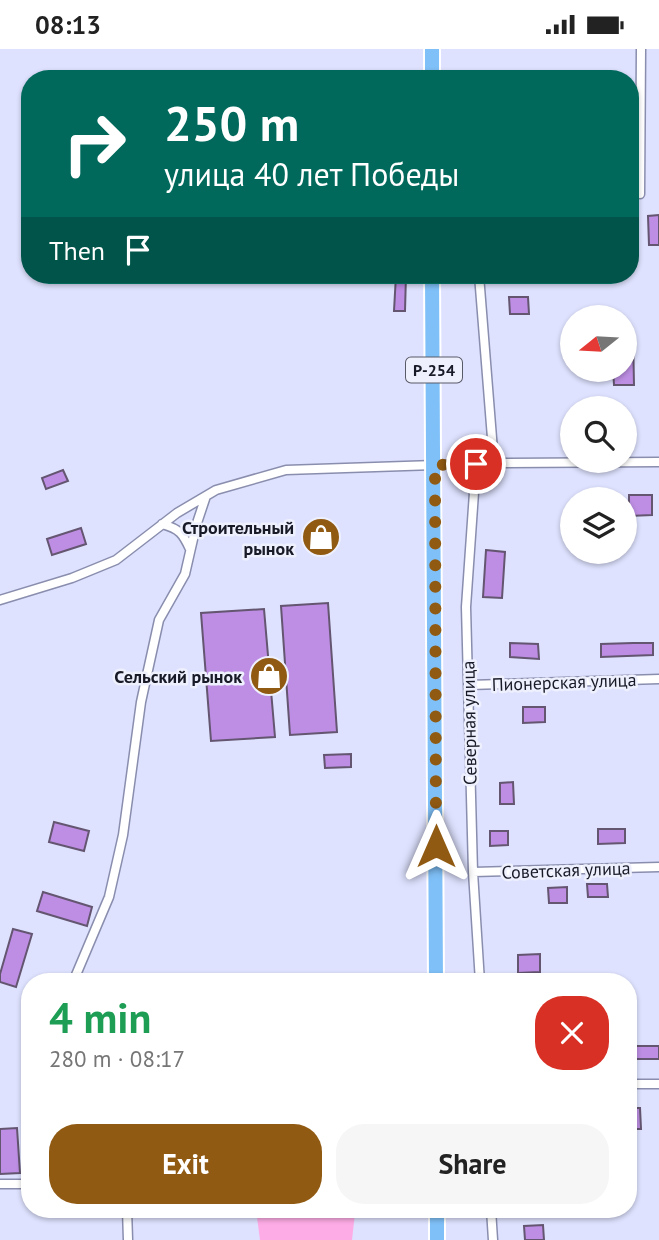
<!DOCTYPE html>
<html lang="en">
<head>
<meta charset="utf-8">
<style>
  :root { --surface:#fff; --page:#f6f6f6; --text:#222; --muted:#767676; --accent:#915a12 }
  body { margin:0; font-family:"PT Sans",sans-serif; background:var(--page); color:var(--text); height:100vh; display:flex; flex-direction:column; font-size:26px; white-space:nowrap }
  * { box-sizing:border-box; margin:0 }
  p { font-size:23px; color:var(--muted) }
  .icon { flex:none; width:38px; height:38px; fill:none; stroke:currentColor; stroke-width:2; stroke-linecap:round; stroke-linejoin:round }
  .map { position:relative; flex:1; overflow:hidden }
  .panel { position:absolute; left:21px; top:924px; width:616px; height:245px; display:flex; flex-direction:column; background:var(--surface); border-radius:28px; box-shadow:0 2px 5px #0004 }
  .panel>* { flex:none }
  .top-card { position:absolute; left:21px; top:21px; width:618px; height:214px; border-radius:28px; box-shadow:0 2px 5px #0004; background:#00695c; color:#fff; overflow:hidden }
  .needle { width:46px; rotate:252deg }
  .tools { position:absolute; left:560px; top:256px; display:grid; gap:14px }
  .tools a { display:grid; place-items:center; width:77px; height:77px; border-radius:50%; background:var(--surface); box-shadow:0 2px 5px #0004; font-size:35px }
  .pin { position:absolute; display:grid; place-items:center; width:60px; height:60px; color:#fff; margin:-30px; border:4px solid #fff; border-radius:50%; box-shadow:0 2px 7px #0007 }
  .me { position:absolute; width:77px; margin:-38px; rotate:0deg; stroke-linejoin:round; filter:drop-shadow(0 0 5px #0008) }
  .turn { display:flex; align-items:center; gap:24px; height:147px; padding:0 28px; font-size:32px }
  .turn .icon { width:91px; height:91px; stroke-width:2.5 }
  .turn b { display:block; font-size:49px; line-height:60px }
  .then { display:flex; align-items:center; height:66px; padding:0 28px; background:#0003; gap:14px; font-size:26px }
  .round { display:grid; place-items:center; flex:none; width:74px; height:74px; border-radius:28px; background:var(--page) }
  .headline { display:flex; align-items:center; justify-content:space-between; height:119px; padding:0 28px }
  h1 { font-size:42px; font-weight:700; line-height:52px; color:#1e9e55 }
  .button { display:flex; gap:14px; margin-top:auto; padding:14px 28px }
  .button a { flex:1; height:80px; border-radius:28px; background:var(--accent); color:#fff; font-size:28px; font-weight:700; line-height:80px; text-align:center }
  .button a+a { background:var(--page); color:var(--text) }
  .status { display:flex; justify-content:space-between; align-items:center; height:49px; padding:0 35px; background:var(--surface); direction:ltr }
  .status svg { height:19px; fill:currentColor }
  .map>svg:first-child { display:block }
</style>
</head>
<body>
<div class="status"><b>08:13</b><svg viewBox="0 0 49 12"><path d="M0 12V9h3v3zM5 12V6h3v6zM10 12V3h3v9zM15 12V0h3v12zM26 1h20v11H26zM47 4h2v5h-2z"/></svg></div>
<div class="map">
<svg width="659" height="1191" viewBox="0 0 659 1191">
  <rect width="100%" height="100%" fill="#dee2fe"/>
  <path fill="#feace6" d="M265,1160H350L355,1164L352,1191H260L257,1168Z"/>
  <path fill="#bd8ee3" stroke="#645571" stroke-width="2" d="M659,166V196H649L648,167Z
    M396,226H406L405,262H394Z
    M509,248H528L529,265H510Z
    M633,285L634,336H614L613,320H625V286Z
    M63,421L68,432L46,440L42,429Z
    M629,446H652V466L629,467Z
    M81,479L86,495L52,506L47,490Z
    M486,501L505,503L502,549L483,548Z
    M328,554L337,683L290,686L281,557Z
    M264,560L275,688L211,692L201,564Z
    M510,594L538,595L539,610L510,608Z
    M633,594H653V606L601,608V595Z
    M523,658H545V673L523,674Z
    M351,705V718L325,719L324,706Z
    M513,733L514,755H500V734Z
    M54,773L89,782L84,802L49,793Z
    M598,780H625V794L598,795Z
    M490,782H508V796L490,797Z
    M587,835H607L608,848H588Z
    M567,838V854H549L548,839Z
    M43,843L92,858L87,877L37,862Z
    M13,880L32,885L16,938L0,933V925Z
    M540,905V923L518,924V906Z
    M628,997H659V1010H628Z
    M628,1059H640L641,1080H628Z
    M17,1079L20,1124L0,1125V1080Z
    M543,1176L544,1191H525L524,1177Z"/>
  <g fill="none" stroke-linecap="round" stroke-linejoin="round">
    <defs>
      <path id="minor" d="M640,145L641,0
        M479,226L494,414
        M476,415L466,558L473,823L480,933
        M162,475C180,480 183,485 190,500
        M0,551L72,529L116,511L177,464L216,441L286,421L494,414L659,413
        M469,636L659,630
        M473,823L659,818
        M73,933L109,848L123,786L141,653L159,571L185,525L196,477L206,447
        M628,1035H659
        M0,1135H30
        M127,1160L128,1191
        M491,1160L493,1191"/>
      <path id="primary" d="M432,0V30
        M432,226L436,933
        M437,1160V1191"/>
    </defs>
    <use href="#minor" stroke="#8a8eae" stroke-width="11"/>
    <use href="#primary" stroke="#fff" stroke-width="18"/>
    <use href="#minor" stroke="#fff" stroke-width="8"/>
    <use href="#primary" stroke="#7fc0f8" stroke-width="14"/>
  </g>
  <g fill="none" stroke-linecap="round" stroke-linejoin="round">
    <path stroke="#915a12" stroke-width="12" stroke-dasharray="0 21.6" d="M436,797L435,416L476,415"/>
  </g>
  <defs>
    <symbol id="shop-disc" viewBox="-11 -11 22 22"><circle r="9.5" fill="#915a12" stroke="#eef0fe"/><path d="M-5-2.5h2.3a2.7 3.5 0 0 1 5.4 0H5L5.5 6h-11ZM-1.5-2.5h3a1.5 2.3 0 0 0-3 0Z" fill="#fff"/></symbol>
  </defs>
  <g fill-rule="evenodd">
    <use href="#shop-disc" x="299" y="466" width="44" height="44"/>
    <use href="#shop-disc" x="247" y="605" width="44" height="44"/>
  </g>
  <g text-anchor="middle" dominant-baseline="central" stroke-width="5" stroke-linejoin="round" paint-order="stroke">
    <rect fill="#eef0fe" stroke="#595a68" stroke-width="2" x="406" y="308.5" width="56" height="25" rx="5"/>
    <g font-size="16" font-weight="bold" fill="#191a27">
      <text x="434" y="321">Р-254</text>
    </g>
    <g font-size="18" font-weight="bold" fill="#191a27" stroke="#eef0fe" text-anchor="end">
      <text x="294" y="478">Строительный<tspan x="294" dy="21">рынок</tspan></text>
      <text x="242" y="627">Сельский рынок</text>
    </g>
    <g font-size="18" fill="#191a27" stroke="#eef0fe">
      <text transform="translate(564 633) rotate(-2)">Пионерская улица</text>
      <text transform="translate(469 674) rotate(-91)">Северная улица</text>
      <text transform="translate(566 821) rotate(-2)">Советская улица</text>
    </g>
  </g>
</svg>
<div class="tools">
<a><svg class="needle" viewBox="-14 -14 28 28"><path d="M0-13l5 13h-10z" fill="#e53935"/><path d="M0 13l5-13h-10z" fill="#767676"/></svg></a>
<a><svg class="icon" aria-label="search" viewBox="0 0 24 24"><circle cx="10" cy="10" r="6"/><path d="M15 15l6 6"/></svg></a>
<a><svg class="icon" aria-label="layers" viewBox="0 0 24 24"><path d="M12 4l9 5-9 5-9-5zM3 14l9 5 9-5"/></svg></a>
</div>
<div class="pin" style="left:476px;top:415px;background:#d93025"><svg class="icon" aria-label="arrive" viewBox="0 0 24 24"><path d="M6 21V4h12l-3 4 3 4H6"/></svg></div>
<svg class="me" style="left:436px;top:797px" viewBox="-20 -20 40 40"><path d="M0-17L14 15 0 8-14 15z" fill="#915a12" stroke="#fff" stroke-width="4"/></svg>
<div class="top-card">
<div class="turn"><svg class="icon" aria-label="right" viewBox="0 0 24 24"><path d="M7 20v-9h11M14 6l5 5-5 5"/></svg><div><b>250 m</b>улица 40 лет Победы</div></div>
<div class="then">Then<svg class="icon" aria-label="arrive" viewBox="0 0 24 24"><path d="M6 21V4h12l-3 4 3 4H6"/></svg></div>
</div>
<section class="panel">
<div class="headline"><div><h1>4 min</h1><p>280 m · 08:17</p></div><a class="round" style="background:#d93025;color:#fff"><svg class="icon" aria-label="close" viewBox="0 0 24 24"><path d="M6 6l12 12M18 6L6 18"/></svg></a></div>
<div class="button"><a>Exit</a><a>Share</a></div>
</section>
</div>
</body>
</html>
